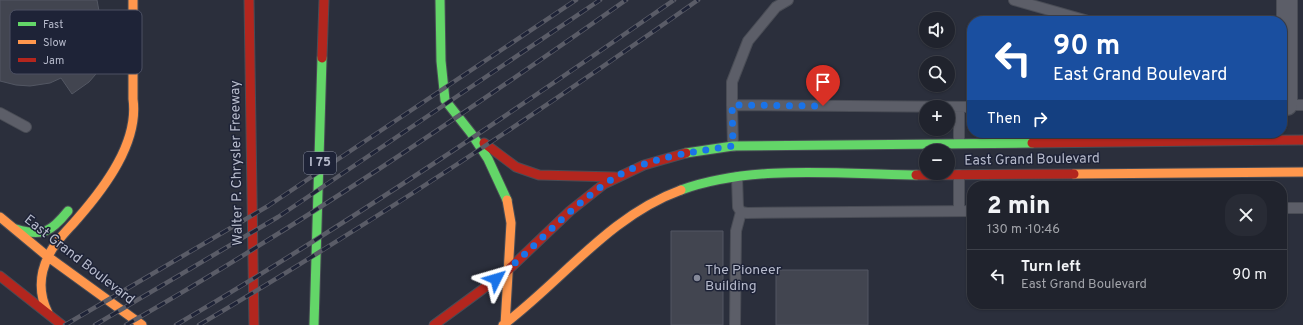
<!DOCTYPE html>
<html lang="en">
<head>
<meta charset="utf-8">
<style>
  :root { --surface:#20232d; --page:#282b35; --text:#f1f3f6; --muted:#a2a4aa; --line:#3d4049 }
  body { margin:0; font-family:Overpass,sans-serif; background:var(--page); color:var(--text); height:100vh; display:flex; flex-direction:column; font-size:15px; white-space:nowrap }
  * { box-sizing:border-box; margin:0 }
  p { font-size:13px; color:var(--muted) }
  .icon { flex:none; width:22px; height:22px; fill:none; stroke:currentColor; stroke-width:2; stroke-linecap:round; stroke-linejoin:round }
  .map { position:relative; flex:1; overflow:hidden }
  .side { position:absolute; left:967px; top:181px; width:320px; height:128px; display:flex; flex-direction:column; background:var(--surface); border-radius:16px; box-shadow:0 1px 3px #0004,0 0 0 1px var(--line) }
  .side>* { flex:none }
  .top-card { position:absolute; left:967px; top:16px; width:320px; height:122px; border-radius:16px; box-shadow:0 1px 3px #0004,0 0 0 1px var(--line); background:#1a4fa0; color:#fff; overflow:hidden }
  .controls { position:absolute; left:919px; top:12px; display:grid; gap:8px }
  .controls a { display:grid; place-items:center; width:36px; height:36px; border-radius:50%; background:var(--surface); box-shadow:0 1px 3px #0004,0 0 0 1px var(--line); font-size:20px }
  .pin { position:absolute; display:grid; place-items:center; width:34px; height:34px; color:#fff; margin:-41px -17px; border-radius:50% 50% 50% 0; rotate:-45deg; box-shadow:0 0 4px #0007 }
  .pin .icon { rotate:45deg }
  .me { position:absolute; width:44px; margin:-22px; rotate:50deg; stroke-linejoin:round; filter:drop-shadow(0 0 3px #0008) }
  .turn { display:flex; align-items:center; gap:14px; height:84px; padding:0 20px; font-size:18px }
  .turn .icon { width:52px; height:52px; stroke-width:2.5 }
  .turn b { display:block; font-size:28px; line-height:34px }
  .then { display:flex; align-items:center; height:38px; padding:0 20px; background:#0003; gap:8px; font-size:15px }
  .round { display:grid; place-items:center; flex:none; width:42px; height:42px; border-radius:16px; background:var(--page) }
  .head { display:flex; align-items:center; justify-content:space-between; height:68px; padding:0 20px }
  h1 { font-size:24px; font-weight:800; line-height:30px }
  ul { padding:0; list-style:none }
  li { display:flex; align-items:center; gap:12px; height:52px; padding:0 20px; border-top:1px solid var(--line) }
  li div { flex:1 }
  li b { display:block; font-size:15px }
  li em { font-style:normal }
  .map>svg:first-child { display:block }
</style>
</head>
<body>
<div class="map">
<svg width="1303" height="325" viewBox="0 0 1303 325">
  <rect width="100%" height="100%" fill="#2b2f3c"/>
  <path fill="#424550" stroke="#535763" d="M0,0H97L99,11L98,24L96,35L90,49L106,58L102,67L89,82L72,94L61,78L50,83L30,86L16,85L0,81Z
    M671,231H723V325H671Z
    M776,270H868V325H776Z"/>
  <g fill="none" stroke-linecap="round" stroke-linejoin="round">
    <defs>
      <path id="lane" d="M1014,0L1088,21
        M732,105V82L748,41L776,7L788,0
        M1283,105H1303
        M959,107V143
        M0,113L26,127
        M733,146L732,105L972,107
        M737,177L738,207L741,212L747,213L972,211
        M1282,208H1303
        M959,211V175
        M735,325L736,231L741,212"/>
      <path id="street" d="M1287,0V105"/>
      <path id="fast" d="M440,0L441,61L445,100L471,133L488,159L507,200
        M686,153L733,146L1032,143
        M681,190C752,164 841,174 916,175
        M16,229C43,237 51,232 68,211
        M314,325L322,58"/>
      <path id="slow" d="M1074,174L1303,172
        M0,217L47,256L142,325
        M48,313C39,295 39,275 48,257C54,242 68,230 78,218C105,187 139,142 133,99V0
        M503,325C563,280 609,216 681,190
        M505,325L511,223L507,200"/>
      <path id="jam" d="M249,0L254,325
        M322,58L324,0
        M484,143L516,167L539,175L615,177
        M1032,143L1303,140
        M916,175L1074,174
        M0,276L62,325
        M434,325L506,272L570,211L604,184L644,165L686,153"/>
    </defs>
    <use href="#lane" stroke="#494c55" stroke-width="12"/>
    <use href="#street" stroke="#494c55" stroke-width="22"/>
    <use href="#fast" stroke="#494c55" stroke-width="11"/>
    <use href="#slow" stroke="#494c55" stroke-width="11"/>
    <use href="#jam" stroke="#494c55" stroke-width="11"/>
    <use href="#lane" stroke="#5c5e68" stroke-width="10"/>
    <use href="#street" stroke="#5c5e68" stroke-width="20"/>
    <use href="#fast" stroke="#63d668" stroke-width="9"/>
    <use href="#slow" stroke="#ff974d" stroke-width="9"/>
    <use href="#jam" stroke="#b3261e" stroke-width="9"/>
    <defs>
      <path id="rail" d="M65,325L268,206L576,0
        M95,325L278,217L600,0
        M126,325C299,226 463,115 626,0
        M176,325C348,224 511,113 674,0
        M199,325C370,224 536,115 698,0"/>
    </defs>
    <use href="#rail" stroke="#5a5c67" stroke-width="4.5"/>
    <use href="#rail" stroke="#1e2337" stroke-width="3" stroke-dasharray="9" stroke-linecap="butt"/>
  </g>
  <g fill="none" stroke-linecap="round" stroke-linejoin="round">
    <path stroke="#1a73e8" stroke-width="7" stroke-dasharray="0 12.6" d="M496,279C536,247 570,206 614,178C646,158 696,151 733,146L732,105L823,106"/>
  </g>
  <circle fill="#858999" stroke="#1e2337" stroke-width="1.5" cx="697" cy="278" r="4"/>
  <g text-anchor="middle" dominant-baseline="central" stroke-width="3" stroke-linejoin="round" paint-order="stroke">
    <rect fill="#1e2337" stroke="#888d9f" stroke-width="1" x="304" y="152" width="32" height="22" rx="3"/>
    <g font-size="13" font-weight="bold" fill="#b6bacb">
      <text x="320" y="163">I 75</text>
    </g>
    <g font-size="14" fill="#b6bacb" stroke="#1e2337">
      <text transform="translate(1032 160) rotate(-1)">East Grand Boulevard</text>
      <text transform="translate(237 163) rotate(-91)">Walter P. Chrysler Freeway</text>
      <text transform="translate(79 260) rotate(38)">East Grand Boulevard</text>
    </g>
    <g font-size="14" fill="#b6bacb" stroke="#1e2337" text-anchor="start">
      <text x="705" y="270">The Pioneer<tspan x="705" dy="16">Building</tspan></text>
    </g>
  </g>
  <rect x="10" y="10" width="132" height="64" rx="6" fill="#1e2337" stroke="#4c5063" stroke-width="1"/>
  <rect x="18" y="22" width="18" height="4" fill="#63d668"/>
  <rect x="18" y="40" width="18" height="4" fill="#ff974d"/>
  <rect x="18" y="58" width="18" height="4" fill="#b3261e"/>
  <g font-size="11" fill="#b6bacb">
    <text x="43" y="28">Fast</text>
    <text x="43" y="46">Slow</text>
    <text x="43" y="64">Jam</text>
  </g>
</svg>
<div class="controls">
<a><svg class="icon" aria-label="sound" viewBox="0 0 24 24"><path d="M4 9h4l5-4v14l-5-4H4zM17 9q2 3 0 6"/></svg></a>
<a><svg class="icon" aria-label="search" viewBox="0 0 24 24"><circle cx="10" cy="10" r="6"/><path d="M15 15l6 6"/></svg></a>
<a>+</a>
<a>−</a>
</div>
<div class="pin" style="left:823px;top:106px;background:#d93025"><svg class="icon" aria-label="arrive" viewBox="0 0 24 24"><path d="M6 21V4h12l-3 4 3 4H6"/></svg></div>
<svg class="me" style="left:496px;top:279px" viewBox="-20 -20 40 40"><path d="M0-17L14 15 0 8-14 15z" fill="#1a73e8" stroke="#fff" stroke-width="4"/></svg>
<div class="top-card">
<div class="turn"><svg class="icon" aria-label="left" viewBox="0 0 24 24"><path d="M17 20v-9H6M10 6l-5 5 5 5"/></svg><div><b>90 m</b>East Grand Boulevard</div></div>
<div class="then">Then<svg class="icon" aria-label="right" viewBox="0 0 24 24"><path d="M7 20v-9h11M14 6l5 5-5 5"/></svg></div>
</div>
<section class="side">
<div class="head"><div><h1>2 min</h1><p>130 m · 10:46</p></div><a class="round"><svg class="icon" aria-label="close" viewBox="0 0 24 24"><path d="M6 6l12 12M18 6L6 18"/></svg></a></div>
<ul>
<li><svg class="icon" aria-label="left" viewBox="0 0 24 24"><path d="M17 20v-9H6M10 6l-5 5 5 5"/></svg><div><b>Turn left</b><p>East Grand Boulevard</p></div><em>90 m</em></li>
</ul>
</section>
</div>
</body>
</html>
